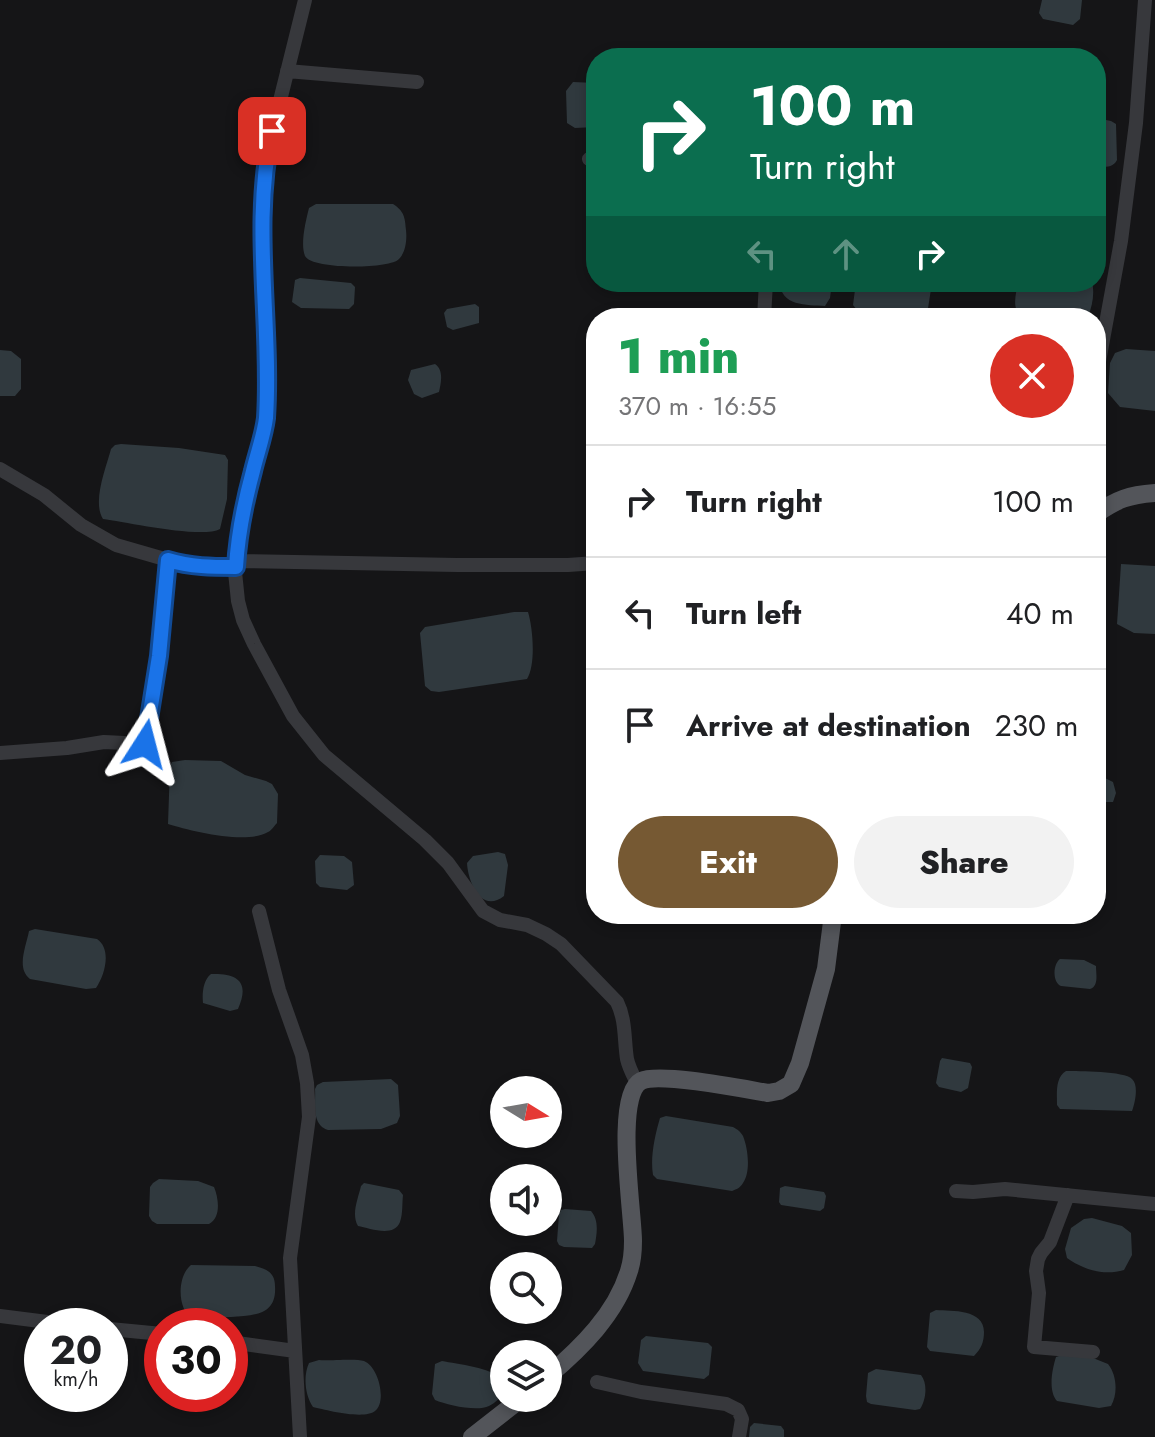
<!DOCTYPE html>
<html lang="en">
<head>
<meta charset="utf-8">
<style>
  :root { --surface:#fff; --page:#f2f2f2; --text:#202124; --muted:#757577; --line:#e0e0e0; --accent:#765933 }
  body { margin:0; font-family:Jost,sans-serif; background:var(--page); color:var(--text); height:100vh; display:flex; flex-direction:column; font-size:30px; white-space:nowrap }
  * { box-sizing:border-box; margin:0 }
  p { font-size:26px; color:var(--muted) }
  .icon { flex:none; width:44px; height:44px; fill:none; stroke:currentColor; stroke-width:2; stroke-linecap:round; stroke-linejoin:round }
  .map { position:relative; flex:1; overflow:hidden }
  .drawer { position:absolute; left:586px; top:308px; width:520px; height:616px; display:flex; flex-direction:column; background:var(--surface); border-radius:32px; box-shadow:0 4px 12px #0003 }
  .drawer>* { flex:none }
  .top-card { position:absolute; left:586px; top:48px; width:520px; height:244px; border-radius:32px; box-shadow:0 4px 12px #0003; background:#0b6e4f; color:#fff; overflow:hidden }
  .needle { width:52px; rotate:101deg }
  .controls { position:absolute; left:490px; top:1076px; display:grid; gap:16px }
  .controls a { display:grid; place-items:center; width:72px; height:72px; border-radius:50%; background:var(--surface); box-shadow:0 4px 12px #0003; font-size:40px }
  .speed { position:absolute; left:24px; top:1308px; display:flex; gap:16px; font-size:40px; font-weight:700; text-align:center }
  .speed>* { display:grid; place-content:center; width:104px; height:104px; border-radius:50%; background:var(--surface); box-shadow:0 4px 12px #0003; line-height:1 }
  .speed small { font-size:20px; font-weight:400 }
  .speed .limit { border:12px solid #d22; background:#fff; color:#111 }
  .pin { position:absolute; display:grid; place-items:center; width:68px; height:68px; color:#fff; margin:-34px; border-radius:16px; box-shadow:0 4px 12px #0006 }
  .me { position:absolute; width:88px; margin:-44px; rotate:9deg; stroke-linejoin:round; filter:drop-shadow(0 0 6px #0008) }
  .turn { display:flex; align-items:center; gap:28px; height:168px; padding:0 32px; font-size:36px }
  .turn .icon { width:104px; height:104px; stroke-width:2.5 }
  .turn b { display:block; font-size:56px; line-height:68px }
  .lanes { display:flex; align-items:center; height:76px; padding:0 32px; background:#0003; justify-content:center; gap:40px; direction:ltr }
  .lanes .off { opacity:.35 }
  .round { display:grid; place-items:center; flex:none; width:84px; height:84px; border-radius:42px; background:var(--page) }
  .summary { display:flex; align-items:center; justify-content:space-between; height:136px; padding:0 32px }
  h1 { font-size:48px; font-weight:800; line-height:60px; color:#1e9e55 }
  .button { display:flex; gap:16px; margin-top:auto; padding:16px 32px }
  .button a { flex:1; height:92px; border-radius:48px; background:var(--accent); color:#fff; font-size:32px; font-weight:800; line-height:92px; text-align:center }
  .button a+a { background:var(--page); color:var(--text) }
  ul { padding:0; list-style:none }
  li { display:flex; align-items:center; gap:24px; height:112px; padding:0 32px; border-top:2px solid var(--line) }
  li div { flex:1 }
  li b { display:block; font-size:30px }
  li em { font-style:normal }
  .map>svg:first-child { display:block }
</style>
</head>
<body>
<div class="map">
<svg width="1155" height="1437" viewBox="0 0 1155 1437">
  <rect width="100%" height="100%" fill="#151517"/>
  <path fill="#30393e" d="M1042,0H1082L1080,19L1073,25L1043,19L1039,13Z
    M573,82L596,83V127L575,128L567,123L566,91Z
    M1096,118L1111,121L1116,124L1117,160C1113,168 1105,167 1096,167Z
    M316,204H393C404,211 405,217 406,230C407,239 406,252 399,259C391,269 312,270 305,256C300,244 306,220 309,208Z
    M300,278L351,283L355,287L354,304L349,309L301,308L292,302L295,280Z
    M780,282H832L830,298L825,306C807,305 780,306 780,282Z
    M856,282H910L929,285L931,289L927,315L924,318H910L857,310L853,305Z
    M1018,282H1092C1095,295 1092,305 1088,318H1025C1010,312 1016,295 1018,282Z
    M475,304L479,307V323L453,330L447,327L444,313L447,309Z
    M1126,349L1155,351V411L1120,407L1108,393L1110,363L1115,353Z
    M0,350L11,351L21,359V389L15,396H0Z
    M435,364C444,370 441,383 439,392L422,398L414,394L408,380L411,370Z
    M121,444L179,448L225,455L228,460L227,499L220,529C202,539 126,522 103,519C92,502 106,468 111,449L115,445Z
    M1121,564L1155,566V634L1134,633L1117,624Z
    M514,612H528C533,628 536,665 527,679L439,692L431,691L425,686L420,633L425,627Z
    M185,760L221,761L245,775L266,781L272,784L278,794L277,823C275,825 271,831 268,832C247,845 191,831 168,824L170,766L172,762Z
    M1096,777H1103L1113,782L1116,793L1113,802H1096Z
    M498,852L505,854L508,865L504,896C481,914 468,882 467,863L473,856Z
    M320,855L344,856L352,862L354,885L347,890L320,887L316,883L315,861Z
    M35,929L97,939C112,949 105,975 96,988L86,989L30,979C16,968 26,947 29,931Z
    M1060,959L1084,960L1096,966C1096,974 1099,986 1090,989L1061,986C1052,982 1053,964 1060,959Z
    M211,974C238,973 250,982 238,1009L230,1011L203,1003C202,994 203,980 211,974Z
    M942,1058L970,1063L972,1067L968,1088L961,1092L939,1087L936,1083L940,1061Z
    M1066,1071C1078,1071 1125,1071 1132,1079C1139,1085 1135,1103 1132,1111L1060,1109L1057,1105C1057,1093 1055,1078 1066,1071Z
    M391,1079L398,1085L400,1116L397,1123L381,1129L328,1130C311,1125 316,1103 315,1089L317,1085L323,1082Z
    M666,1116L733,1127C738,1130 740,1131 743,1136C748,1148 751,1172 743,1183C740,1188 737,1189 732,1191L657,1179L653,1175C650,1157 655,1135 660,1118Z
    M159,1179L198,1181L214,1187C219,1199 221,1218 209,1224H157L152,1221L149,1216L150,1187L153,1183Z
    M364,1183L399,1190L403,1195C402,1203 403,1214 400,1222C394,1238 369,1228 358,1226C351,1214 358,1199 361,1186Z
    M785,1186L824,1192L826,1196L824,1208L820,1211L781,1205L779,1202L780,1188Z
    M565,1209L591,1211C599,1220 597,1233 595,1244L592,1248L564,1247L559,1245L557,1241L559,1214L561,1210Z
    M1092,1218L1122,1226L1131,1233L1132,1255L1124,1270C1104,1276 1084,1270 1067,1258L1065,1249L1071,1228L1084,1219Z
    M191,1265L255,1266C267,1269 275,1273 275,1286C277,1316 253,1315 231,1317C218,1317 205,1318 192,1319C177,1309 177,1276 191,1265Z
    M936,1310C952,1311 984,1309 984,1332C984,1342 981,1349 974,1356L930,1351L927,1347L930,1313Z
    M646,1336L708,1343L712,1347L709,1375L704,1379L643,1371L638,1363L641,1340Z
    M1062,1355L1093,1358L1108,1364C1117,1375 1118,1394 1111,1406L1099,1408L1057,1401C1048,1391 1052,1370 1056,1357Z
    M319,1360C328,1361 356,1358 364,1361C379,1367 387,1402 375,1411C364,1420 326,1410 313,1407C305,1395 303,1376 309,1363Z
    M442,1361C457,1364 493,1368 501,1379C505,1384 504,1386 504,1392C500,1398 495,1403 489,1406C477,1412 447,1405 435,1400L432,1394L435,1364Z
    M876,1369L921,1375C928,1384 926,1400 920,1409L915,1410L871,1404L867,1402L866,1396L868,1373Z
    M754,1423L781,1426L784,1430V1437H749L750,1427Z"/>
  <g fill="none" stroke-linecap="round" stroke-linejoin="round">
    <path stroke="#37383c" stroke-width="14" d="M305,0L265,161L262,211L267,355L265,422L239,526L235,572L238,601L243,620L254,644L293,716L324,755L425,840L448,863L483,911L500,920L527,925L546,934L561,944L617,1002C626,1020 624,1040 627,1059C629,1068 633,1075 637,1083
      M287,71L417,82
      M589,159L596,160
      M764,318L766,282
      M1096,378L1121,241L1136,123L1145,0
      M0,469L44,495L81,525L116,545L168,560
      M1096,481L1102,510
      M236,561L457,565H568L596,563
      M0,753L67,748L104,742L145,744L159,656L168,560C191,567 212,567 236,567
      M259,911L279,990L302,1055L307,1083L309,1117L290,1258L300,1437
      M956,1191L973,1192L1005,1189L1155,1204
      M1068,1195L1050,1242L1041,1253L1038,1259L1036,1271L1039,1293L1034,1347L1093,1352
      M0,1316L79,1326
      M110,1329L162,1334
      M230,1342L295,1351
      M597,1382L641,1392L726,1404L738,1410L742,1419L739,1437"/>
    <path stroke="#53555a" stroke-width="18" d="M1096,514C1117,499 1129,495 1155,493
      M548,1376C581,1348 616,1314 629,1271C632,1262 633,1251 633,1241C633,1213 614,1095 641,1081C659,1072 744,1089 768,1093L779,1091L791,1084L800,1063L826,969L833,914
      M472,1437L522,1398"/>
  </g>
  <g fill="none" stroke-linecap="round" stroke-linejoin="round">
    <defs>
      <path id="route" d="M145,744L159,656L168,560C191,567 212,567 236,567C238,533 244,504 253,471C257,454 264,435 266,418C272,322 251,225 272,131"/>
    </defs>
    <use href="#route" stroke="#114b97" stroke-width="20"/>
    <use href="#route" stroke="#1a73e8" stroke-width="14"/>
  </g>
</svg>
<div class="controls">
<a><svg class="needle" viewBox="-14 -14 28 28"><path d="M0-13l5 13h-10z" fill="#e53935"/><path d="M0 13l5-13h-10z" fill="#757577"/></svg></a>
<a><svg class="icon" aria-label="sound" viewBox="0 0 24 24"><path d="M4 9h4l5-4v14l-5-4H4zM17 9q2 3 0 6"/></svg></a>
<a><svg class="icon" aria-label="search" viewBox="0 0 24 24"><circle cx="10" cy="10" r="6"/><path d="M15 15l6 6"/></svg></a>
<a><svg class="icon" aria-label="layers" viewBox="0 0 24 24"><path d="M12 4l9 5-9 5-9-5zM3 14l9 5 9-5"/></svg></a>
</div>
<div class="speed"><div>20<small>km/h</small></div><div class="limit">30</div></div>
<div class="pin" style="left:272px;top:131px;background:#d93025"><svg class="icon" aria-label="arrive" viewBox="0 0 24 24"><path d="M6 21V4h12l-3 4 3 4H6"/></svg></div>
<svg class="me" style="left:145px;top:744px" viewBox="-20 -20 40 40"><path d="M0-17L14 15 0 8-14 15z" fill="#1a73e8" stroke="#fff" stroke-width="4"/></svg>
<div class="top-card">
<div class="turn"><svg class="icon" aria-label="right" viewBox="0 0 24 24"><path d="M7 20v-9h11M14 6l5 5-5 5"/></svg><div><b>100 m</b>Turn right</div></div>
<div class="lanes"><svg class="icon off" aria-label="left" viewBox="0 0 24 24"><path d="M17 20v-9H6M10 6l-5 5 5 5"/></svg><svg class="icon off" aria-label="ahead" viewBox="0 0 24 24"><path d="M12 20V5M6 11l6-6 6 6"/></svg><svg class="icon" aria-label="right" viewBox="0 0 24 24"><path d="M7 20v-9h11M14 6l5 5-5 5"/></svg></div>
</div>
<section class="drawer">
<div class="summary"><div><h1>1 min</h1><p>370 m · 16:55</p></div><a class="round" style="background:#d93025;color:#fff"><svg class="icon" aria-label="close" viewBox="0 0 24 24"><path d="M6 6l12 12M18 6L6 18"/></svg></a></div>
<ul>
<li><svg class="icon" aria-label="right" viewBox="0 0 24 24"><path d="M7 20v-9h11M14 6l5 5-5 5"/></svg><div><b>Turn right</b></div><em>100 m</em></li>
<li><svg class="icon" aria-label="left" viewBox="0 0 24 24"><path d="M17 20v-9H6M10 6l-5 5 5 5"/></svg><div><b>Turn left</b></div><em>40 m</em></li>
<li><svg class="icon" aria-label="arrive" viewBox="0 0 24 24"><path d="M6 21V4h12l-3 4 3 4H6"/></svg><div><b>Arrive at destination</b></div><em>230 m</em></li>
</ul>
<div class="button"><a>Exit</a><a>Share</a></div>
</section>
</div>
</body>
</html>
